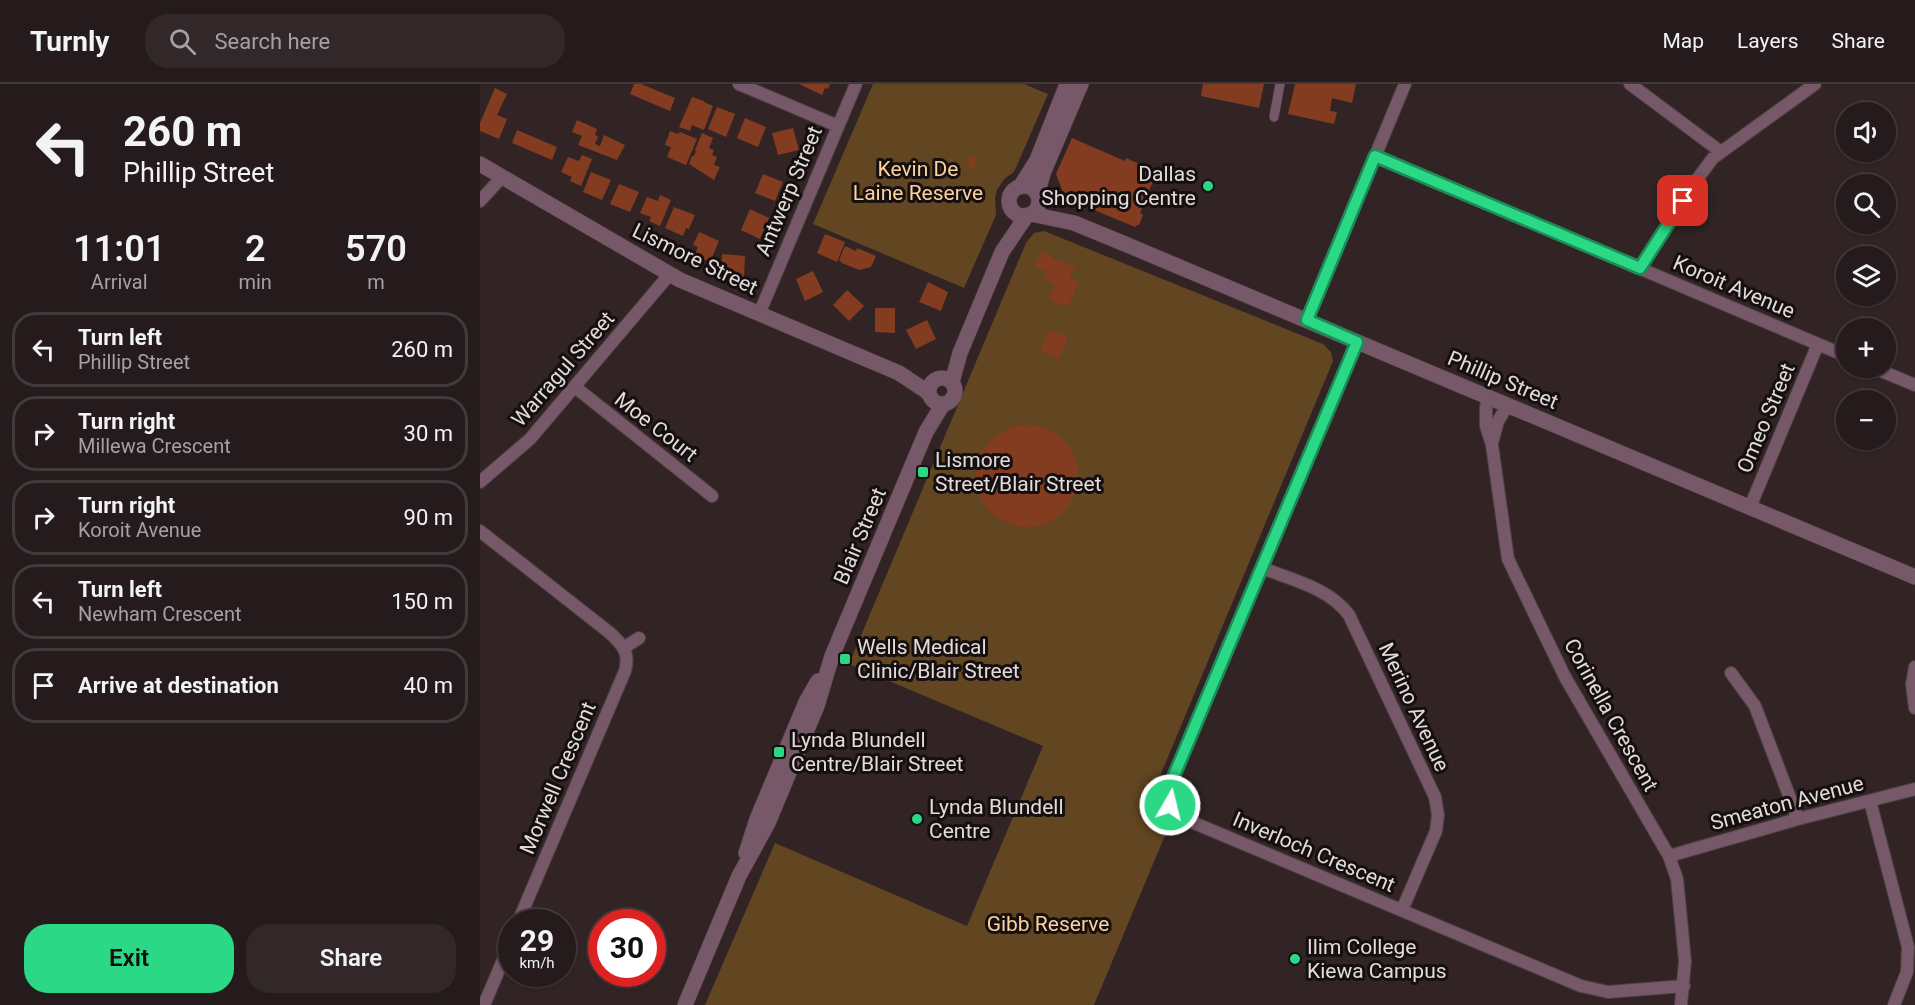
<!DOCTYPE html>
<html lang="en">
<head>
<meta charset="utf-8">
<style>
  :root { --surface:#261b1c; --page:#322829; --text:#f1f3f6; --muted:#a4a1a3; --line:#42393b; --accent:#2ad885 }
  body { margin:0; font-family:Roboto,sans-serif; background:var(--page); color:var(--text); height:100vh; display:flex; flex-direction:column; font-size:22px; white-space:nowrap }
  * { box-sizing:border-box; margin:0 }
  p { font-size:20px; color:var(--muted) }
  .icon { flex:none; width:33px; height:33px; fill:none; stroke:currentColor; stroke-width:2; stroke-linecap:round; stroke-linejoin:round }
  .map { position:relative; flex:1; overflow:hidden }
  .sheet { display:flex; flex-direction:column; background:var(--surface); width:480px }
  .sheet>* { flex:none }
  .hud { background:#261b1c; color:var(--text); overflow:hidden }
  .fabs { position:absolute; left:1356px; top:18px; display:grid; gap:12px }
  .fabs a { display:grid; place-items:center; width:60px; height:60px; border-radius:50%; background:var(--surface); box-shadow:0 2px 4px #0004,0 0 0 2px var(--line); font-size:30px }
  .speed { position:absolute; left:18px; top:825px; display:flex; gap:12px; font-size:30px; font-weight:700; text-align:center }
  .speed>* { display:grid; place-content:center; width:78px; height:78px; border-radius:50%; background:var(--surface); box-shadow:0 2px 4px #0004,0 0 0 2px var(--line); line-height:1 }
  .speed small { font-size:15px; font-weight:400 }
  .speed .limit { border:9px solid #d22; background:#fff; color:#111 }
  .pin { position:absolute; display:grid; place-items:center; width:51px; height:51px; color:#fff; margin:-26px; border-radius:12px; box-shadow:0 3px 9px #0006 }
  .me { position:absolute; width:66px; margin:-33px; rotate:8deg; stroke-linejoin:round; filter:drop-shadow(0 0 4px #0008) }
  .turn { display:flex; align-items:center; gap:21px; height:126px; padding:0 24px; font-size:27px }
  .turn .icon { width:78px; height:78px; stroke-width:2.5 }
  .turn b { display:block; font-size:42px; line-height:51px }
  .eta { display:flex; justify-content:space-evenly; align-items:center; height:102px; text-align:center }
  .eta b { font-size:36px; font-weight:600; line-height:42px }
  .cta { display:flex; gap:12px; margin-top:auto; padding:12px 24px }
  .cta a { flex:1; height:69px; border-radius:24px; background:var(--accent); color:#111; font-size:24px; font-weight:600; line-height:69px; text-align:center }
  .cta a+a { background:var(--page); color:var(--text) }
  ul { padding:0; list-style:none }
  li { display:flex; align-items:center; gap:18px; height:75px; margin:0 12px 9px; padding:0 12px; border:3px solid var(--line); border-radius:24px }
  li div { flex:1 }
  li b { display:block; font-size:22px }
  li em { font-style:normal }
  header { display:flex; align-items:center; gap:36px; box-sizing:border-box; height:84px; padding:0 30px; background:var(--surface); border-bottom:2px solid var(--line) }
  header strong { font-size:28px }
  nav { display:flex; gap:33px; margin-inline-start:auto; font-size:21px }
  .search { width:420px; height:54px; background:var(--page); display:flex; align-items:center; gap:15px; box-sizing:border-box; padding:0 21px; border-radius:24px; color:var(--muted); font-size:22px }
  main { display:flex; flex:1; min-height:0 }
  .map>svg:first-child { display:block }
</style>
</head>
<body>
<header>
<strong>Turnly</strong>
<div class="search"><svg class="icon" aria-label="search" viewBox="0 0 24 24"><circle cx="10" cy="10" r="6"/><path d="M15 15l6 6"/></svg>Search here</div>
<nav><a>Map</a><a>Layers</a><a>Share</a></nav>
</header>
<main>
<section class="sheet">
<div class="hud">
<div class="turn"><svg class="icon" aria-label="left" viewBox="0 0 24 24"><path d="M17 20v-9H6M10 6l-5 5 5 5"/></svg><div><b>260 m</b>Phillip Street</div></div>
</div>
<div class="eta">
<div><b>11:01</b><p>Arrival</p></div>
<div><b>2</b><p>min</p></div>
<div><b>570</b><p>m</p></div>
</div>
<ul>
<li><svg class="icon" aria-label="left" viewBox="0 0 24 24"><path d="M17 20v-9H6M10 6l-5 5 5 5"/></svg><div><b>Turn left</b><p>Phillip Street</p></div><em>260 m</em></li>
<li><svg class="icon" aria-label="right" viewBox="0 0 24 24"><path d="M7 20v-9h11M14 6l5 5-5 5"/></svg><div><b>Turn right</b><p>Millewa Crescent</p></div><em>30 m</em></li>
<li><svg class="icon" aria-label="right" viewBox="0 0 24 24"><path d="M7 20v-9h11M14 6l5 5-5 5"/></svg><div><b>Turn right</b><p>Koroit Avenue</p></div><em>90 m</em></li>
<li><svg class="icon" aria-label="left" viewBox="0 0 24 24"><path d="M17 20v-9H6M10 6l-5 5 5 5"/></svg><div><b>Turn left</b><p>Newham Crescent</p></div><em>150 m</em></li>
<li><svg class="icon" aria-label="arrive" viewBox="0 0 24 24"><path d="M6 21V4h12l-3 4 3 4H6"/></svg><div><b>Arrive at destination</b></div><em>40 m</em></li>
</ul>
<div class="cta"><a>Exit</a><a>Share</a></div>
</section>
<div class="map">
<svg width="1435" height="921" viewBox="0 0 1435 921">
  <rect width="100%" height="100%" fill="#322425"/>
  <path fill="#624521" d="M393,0H544L568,10L534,88L524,95L517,106L515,114L516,131L484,204L333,140Z
    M564,147L843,260L851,268L853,277L673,709L677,727L688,744L614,921H225L295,759L487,842L563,662L369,580L546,159L554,149Z"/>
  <path fill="#833c1f" d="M154,0H161L195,14L190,27L150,10Z
    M319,0H350L348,5L345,4L342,11Z
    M723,0H784L779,24L721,12Z
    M815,0H876L872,19L852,14L850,27L857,28L854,40L808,30Z
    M15,4L27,10L17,31L27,35L19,55L0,47V39Z
    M212,13L224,17V18L233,22L224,46L212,41L210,47L199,43Z
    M237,23L255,30L246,53L228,45Z
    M265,34L286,43L278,63L257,54Z
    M97,36L117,45L115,51L118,53L115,60L120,62L124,51L145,61L137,76L98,61L102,52L92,48Z
    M313,44L319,66L298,71L292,49Z
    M37,46L77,63L72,76L32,59Z
    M190,47L198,50L200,48L217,55L206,81L187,73L191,63L185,61Z
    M222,49L233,54L229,64L234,66L232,71L237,73L234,81L240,83L234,96L209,80L212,72H214L216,67L215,66Z
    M592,54L645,77L646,74L675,87L676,90L660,129L663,131L659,141H657L655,143L585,114L576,90Z
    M102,71L112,75L101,102L90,97L92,93L81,88L88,73L99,77Z
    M492,71L498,74L492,85L486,81Z
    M111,88L131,96L122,116L103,108Z
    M283,90L303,98L295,117L275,109Z
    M139,100L159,108L150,128L130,120Z
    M180,111L191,116L180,142L169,137L171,133L160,129L167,113L178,117Z
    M194,123L215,131L209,145L206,144L203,152L185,144Z
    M270,125L289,134L280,155L261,146Z
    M219,148L239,157L230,178L214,172L218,163L213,161Z
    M345,150L365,158L357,178L337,169Z
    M365,162L376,167L377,164L396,172L391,183L379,186L362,179L359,176Z
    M562,168L573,172L572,175L595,182L589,194L599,198L588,223L569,215L575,200L563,195L566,188L555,183Z
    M242,170L265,172L264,193L241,192Z
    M333,187L343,208L325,217L316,195Z
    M448,198L468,208L461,227L439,218Z
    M367,206L384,222L369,237L353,221Z
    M395,224H415V249L395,248Z
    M447,236L456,255L436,265L426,246Z
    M570,246L588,254L579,275L560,267Z
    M496 392a51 51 0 1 1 102 0a51 51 0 1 1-102 0Z"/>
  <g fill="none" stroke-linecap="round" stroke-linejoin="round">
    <defs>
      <path id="pedestrian" d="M794,33L800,0"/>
      <path id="minor" d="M259,0L358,42
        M1150,0L1241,68
        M895,72L1366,272
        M0,117L22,93
        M1160,184L1215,98L1233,74L1335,0
        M279,230L376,0
        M827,236L925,0
        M877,258L693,694C687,715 687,725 707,736L1101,902L1128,908L1204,902
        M1394,284L1435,301
        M95,303L232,412
        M1009,313L1006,323V342L1012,361L1028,475L1085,593L1189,772L1197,795L1205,877L1201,921
        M1012,359L1018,337L1028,321
        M0,398L50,355L189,191
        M1270,423L1338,260
        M0,447L130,549C143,561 150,569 145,587L38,838
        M782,484C813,496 849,504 869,531L955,713L958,731L956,747L922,826
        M145,563L159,554
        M1435,583L1432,600L1435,624
        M1251,589L1275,622L1318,735
        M1390,717L1428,863L1427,888L1414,921
        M1189,772L1318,735L1435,705
        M4,921L32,855"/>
      <path id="tertiary" d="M0,80L200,196L419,289L449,309
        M529 117a15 15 0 1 1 30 0a15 15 0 1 1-30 0Z
        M540,103L557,76L587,0
        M557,110L564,87L601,0
        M551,130L594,139L645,160L1435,493
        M449 307a13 13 0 1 1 26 0a13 13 0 1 1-26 0Z
        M472,298L480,269L522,168L547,131
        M266,769L277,735L326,618L338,597
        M205,921L259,792L288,739L337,622L352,572L446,348L463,320"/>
    </defs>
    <use href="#pedestrian" stroke="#4e4142" stroke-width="10"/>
    <use href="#minor" stroke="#4e4142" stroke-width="14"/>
    <use href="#tertiary" stroke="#4e4142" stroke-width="16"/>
    <use href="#pedestrian" stroke="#775869" stroke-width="9"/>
    <use href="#minor" stroke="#775869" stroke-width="12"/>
    <use href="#tertiary" stroke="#775869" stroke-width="15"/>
  </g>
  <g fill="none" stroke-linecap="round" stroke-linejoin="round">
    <defs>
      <path id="route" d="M690,721L689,710L693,694L877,258L827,236L895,72L1160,184L1203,117"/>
    </defs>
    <use href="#route" stroke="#1b8c56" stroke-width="15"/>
    <use href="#route" stroke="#2ad885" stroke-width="10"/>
  </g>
  <g fill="#2ad885" stroke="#150f10" stroke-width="2">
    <circle cx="728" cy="102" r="6"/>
    <rect x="437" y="382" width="12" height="12" rx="3"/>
    <rect x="359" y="569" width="12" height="12" rx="3"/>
    <rect x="293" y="662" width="12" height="12" rx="3"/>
    <circle cx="437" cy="735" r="6"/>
    <circle cx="815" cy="875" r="6"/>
  </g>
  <g text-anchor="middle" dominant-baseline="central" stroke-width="6" stroke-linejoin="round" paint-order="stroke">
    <g font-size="21" fill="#fdd19e" stroke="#150f10">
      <text x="438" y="85">Kevin De<tspan x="438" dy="24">Laine Reserve</tspan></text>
      <text x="568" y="840">Gibb Reserve</text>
    </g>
    <g font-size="21" fill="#e3dada" stroke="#150f10" text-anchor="start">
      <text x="716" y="90" text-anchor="end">Dallas<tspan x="716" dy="24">Shopping Centre</tspan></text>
      <text x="455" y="376">Lismore<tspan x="455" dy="24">Street/Blair Street</tspan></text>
      <text x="377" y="563">Wells Medical<tspan x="377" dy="24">Clinic/Blair Street</tspan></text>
      <text x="311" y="656">Lynda Blundell<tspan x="311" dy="24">Centre/Blair Street</tspan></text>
      <text x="449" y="723">Lynda Blundell<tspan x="449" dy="24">Centre</tspan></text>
      <text x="827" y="863">Ilim College<tspan x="827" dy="24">Kiewa Campus</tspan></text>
    </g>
    <g font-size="21" fill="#e3dada" stroke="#150f10">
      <text transform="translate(309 107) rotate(-67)">Antwerp Street</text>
      <text transform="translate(215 175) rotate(26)">Lismore Street</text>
      <text transform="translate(1254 203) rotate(23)">Koroit Avenue</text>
      <text transform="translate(83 285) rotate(-49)">Warragul Street</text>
      <text transform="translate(1023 296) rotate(23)">Phillip Street</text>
      <text transform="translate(1286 334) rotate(-67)">Omeo Street</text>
      <text transform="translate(176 343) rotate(38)">Moe Court</text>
      <text transform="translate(380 452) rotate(-67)">Blair Street</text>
      <text transform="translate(934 623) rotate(65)">Merino Avenue</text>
      <text transform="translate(1131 631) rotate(61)">Corinella Crescent</text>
      <text transform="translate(78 694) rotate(-67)">Morwell Crescent</text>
      <text transform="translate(1307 719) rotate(-15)">Smeaton Avenue</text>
      <text transform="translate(834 768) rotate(23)">Inverloch Crescent</text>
    </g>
  </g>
</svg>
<div class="fabs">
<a><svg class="icon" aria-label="sound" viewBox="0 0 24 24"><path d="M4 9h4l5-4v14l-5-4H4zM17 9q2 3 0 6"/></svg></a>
<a><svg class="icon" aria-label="search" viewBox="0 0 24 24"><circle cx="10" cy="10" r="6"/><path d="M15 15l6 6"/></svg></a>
<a><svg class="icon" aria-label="layers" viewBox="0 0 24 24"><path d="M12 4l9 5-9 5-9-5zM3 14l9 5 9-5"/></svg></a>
<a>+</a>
<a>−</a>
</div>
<div class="speed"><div>29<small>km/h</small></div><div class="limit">30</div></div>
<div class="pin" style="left:1203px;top:117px;background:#d93025"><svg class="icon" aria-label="arrive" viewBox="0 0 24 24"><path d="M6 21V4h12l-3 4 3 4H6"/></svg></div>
<svg class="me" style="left:690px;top:721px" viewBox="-20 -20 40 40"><circle r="17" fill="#2ad885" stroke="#fff" stroke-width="3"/><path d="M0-11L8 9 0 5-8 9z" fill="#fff"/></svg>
</div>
</main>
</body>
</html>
